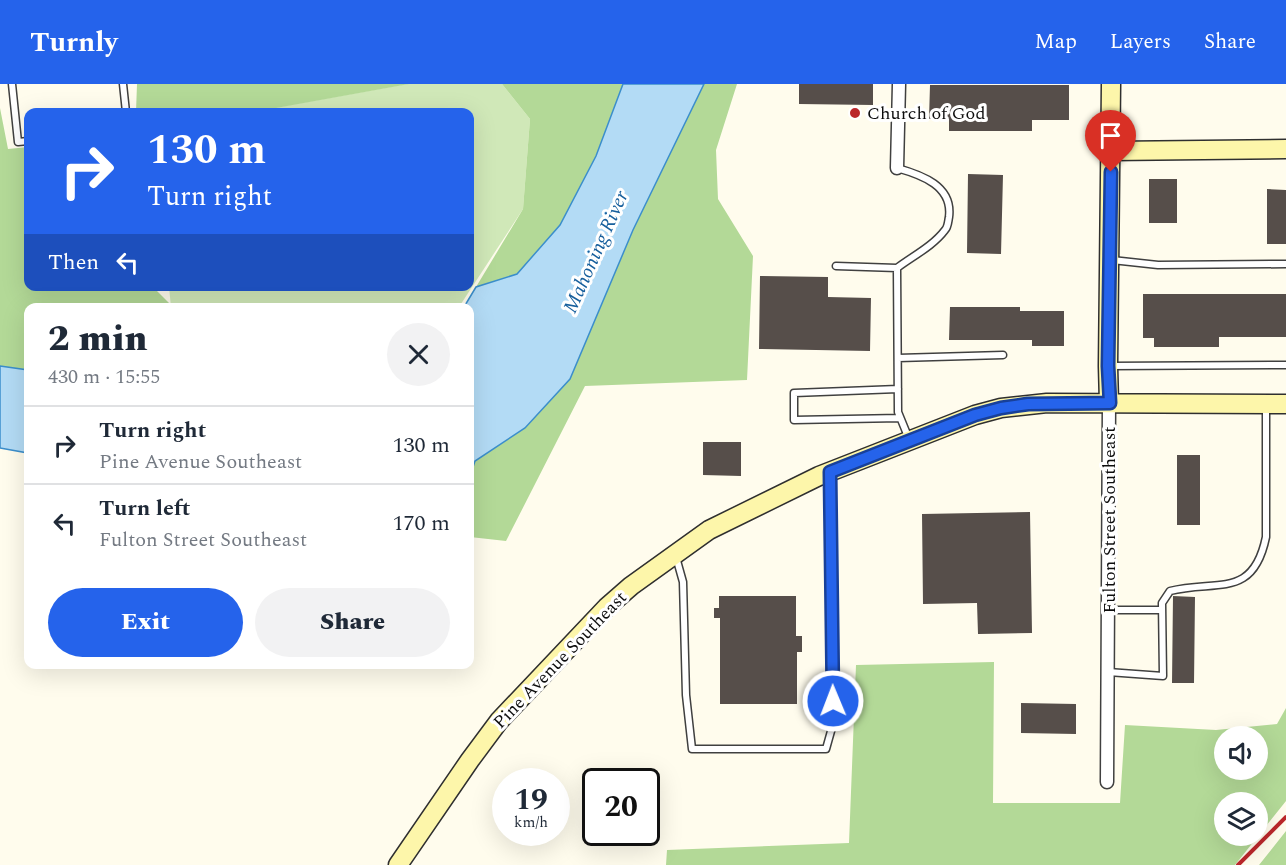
<!DOCTYPE html>
<html lang="en">
<head>
<meta charset="utf-8">
<style>
  :root { --surface:#fff; --page:#f2f2f3; --text:#1f2937; --muted:#747a83; --line:#e0e1e3; --accent:#2563eb }
  body { margin:0; font-family:Spectral,serif; background:var(--page); color:var(--text); height:100vh; display:flex; flex-direction:column; font-size:22px; white-space:nowrap }
  * { box-sizing:border-box; margin:0 }
  p { font-size:20px; color:var(--muted) }
  .icon { flex:none; width:33px; height:33px; fill:none; stroke:currentColor; stroke-width:2; stroke-linecap:round; stroke-linejoin:round }
  .map { position:relative; flex:1; overflow:hidden }
  .drawer { position:absolute; left:24px; top:219px; width:450px; height:366px; display:flex; flex-direction:column; background:var(--surface); border-radius:12px; box-shadow:0 6px 24px #0002 }
  .drawer>* { flex:none }
  .top-card { position:absolute; left:24px; top:24px; width:450px; height:183px; border-radius:12px; box-shadow:0 6px 24px #0002; background:#2563eb; color:#fff; overflow:hidden }
  .tools { position:absolute; left:1214px; top:642px; display:grid; gap:12px }
  .tools a { display:grid; place-items:center; width:54px; height:54px; border-radius:50%; background:var(--surface); box-shadow:0 6px 24px #0002; font-size:30px }
  .speed { position:absolute; left:492px; top:684px; display:flex; gap:12px; font-size:30px; font-weight:700; text-align:center }
  .speed>* { display:grid; place-content:center; width:78px; height:78px; border-radius:50%; background:var(--surface); box-shadow:0 6px 24px #0002; line-height:1 }
  .speed small { font-size:15px; font-weight:400 }
  .speed .limit { border:3px solid #111; border-radius:9px; background:#fff; color:#111 }
  .pin { position:absolute; display:grid; place-items:center; width:51px; height:51px; color:#fff; margin:-62px -26px; border-radius:50% 50% 50% 0; rotate:-45deg; box-shadow:0 0 6px #0007 }
  .pin .icon { rotate:45deg }
  .me { position:absolute; width:66px; margin:-33px; rotate:359deg; stroke-linejoin:round; filter:drop-shadow(0 0 4px #0008) }
  .turn { display:flex; align-items:center; gap:21px; height:126px; padding:0 24px; font-size:27px }
  .turn .icon { width:78px; height:78px; stroke-width:2.5 }
  .turn b { display:block; font-size:42px; line-height:51px }
  .then { display:flex; align-items:center; height:57px; padding:0 24px; background:#0003; gap:12px; font-size:22px }
  .round { display:grid; place-items:center; flex:none; width:63px; height:63px; border-radius:32px; background:var(--page) }
  .head { display:flex; align-items:center; justify-content:space-between; height:102px; padding:0 24px }
  h1 { font-size:36px; font-weight:800; line-height:45px }
  .action { display:flex; gap:12px; margin-top:auto; padding:12px 24px }
  .action a { flex:1; height:69px; border-radius:36px; background:var(--accent); color:#fff; font-size:24px; font-weight:800; line-height:69px; text-align:center }
  .action a+a { background:var(--page); color:var(--text) }
  ul { padding:0; list-style:none }
  li { display:flex; align-items:center; gap:18px; height:78px; padding:0 24px; border-top:2px solid var(--line) }
  li div { flex:1 }
  li b { display:block; font-size:22px }
  li em { font-style:normal }
  header { display:flex; align-items:center; gap:36px; box-sizing:border-box; height:84px; padding:0 30px; background:var(--accent); color:#fff }
  header strong { font-size:28px }
  nav { display:flex; gap:33px; margin-inline-start:auto; font-size:21px }
  .map>svg:first-child { display:block }
</style>
</head>
<body>
<header>
<strong>Turnly</strong>
<nav><a>Map</a><a>Layers</a><a>Share</a></nav>
</header>
<div class="map">
<svg width="1286" height="781" viewBox="0 0 1286 781">
  <rect width="100%" height="100%" fill="#fffced"/>
  <path fill="#d0e8b8" d="M407,0H502L530,35L523,125L459,223H171L169,203L470,202V28H251Z"/>
  <path fill="#b3d997" fill-rule="evenodd" d="M137,0H409L254,28H136Z
    M502,0H623L596,72L560,141L517,190L476,203L461,224L476,203L523,125L530,35Z
    M704,0H737L716,66L718,115L753,172L747,296L585,302L506,457L470,453V390L475,377L525,344L570,295L633,146Z
    M0,24L8,65L28,63V202L153,203L173,223L28,224V286L0,282Z
    M994,578L993,719H1120L1125,641L1216,646L1277,640L1286,624V717L1235,781H666L667,766L849,759L856,581ZM1257,652V686H1224V652ZM1257,718V752H1224V718Z
    M1286,747V781H1259Z"/>
  <path fill="#b3dbf5" stroke="#3b8ecb" stroke-width="1.5" d="M623,0H704L633,146L570,295L525,344L475,377L470,392V224L464,223L476,203L517,190L560,141L596,72Z
    M0,282L28,286V369L0,364Z"/>
  <path fill="#564e4a" d="M799,0H873V21L799,20Z
    M930,1H1069V36H1032V47H949V35H929Z
    M968,90L1003,91L1001,170L967,169Z
    M1149,95H1177V139H1149Z
    M1267,105L1286,106V160H1267Z
    M760,192L828,193V213L871,214L870,267L759,265Z
    M1143,210H1286V253H1219V263H1154V254H1143Z
    M950,223H1020V227H1064V262H1032V256H949Z
    M703,358H741V392L703,391Z
    M1177,371H1200V441H1177Z
    M1030,428L1032,549L978,550L977,519L923,520L922,430Z
    M719,512H796V552H802V568H797V620H720V534H714V524H719Z
    M1173,512L1195,513L1194,599H1172Z
    M1021,619L1076,620V650L1021,649Z"/>
  <g fill="none" stroke-linecap="round" stroke-linejoin="round">
    <defs>
      <path id="lane" d="M12,0L18,58L28,57
        M123,0L126,28
        M897,84C922,91 953,102 949,133C948,138 948,143 945,146C933,162 913,172 897,184L898,328L909,355
        M1112,176L1158,181L1286,180
        M836,182L897,184
        M898,274L1003,271
        M1110,282L1286,281
        M898,305L794,309V336L900,334
        M676,473L683,498L686,611L692,665H826L833,640L830,392
        M1108,526H1162
        M1108,588L1163,592L1162,519L1170,507C1216,495 1253,516 1266,453V321"/>
      <path id="street" d="M897,84L899,0
        M1107,698L1109,319"/>
      <path id="secondary" d="M1111,67L1286,65
        M1109,319L1108,282L1111,0
        M398,781L470,676L499,637L607,523L631,502L709,446L819,392L975,331L1001,324L1047,319L1286,320"/>
    </defs>
    <use href="#lane" stroke="#404040" stroke-width="9"/>
    <use href="#street" stroke="#404040" stroke-width="15"/>
    <use href="#secondary" stroke="#2f2f2f" stroke-width="21"/>
    <use href="#lane" stroke="#fff" stroke-width="6"/>
    <use href="#street" stroke="#fff" stroke-width="12"/>
    <use href="#secondary" stroke="#fdf6aa" stroke-width="18"/>
    <path stroke="#bb272b" stroke-width="4" d="M1238,781L1286,733"/>
  </g>
  <g fill="none" stroke-linecap="round" stroke-linejoin="round">
    <defs>
      <path id="route" d="M833,617L830,388L975,331L1001,324L1028,320L1110,319L1108,282L1111,88"/>
    </defs>
    <use href="#route" stroke="#184099" stroke-width="15"/>
    <use href="#route" stroke="#2563eb" stroke-width="10"/>
  </g>
  <circle fill="#bb272b" stroke="#fff" stroke-width="2" cx="855" cy="29" r="6"/>
  <g text-anchor="middle" dominant-baseline="central" stroke-width="6" stroke-linejoin="round" paint-order="stroke">
    <g font-size="18" fill="#0d0d0d" stroke="#fff" text-anchor="start">
      <text x="867" y="29">Church of God</text>
    </g>
    <g font-size="18" fill="#0d0d0d" stroke="#fff">
      <text transform="translate(1109 436) rotate(-90)">Fulton Street Southeast</text>
      <text transform="translate(560 576) rotate(-46)">Pine Avenue Southeast</text>
    </g>
    <g font-size="20" font-style="italic" fill="#18609d" stroke="#fff">
      <text transform="translate(596 168) rotate(-66)">Mahoning River</text>
    </g>
  </g>
</svg>
<div class="tools">
<a><svg class="icon" aria-label="sound" viewBox="0 0 24 24"><path d="M4 9h4l5-4v14l-5-4H4zM17 9q2 3 0 6"/></svg></a>
<a><svg class="icon" aria-label="layers" viewBox="0 0 24 24"><path d="M12 4l9 5-9 5-9-5zM3 14l9 5 9-5"/></svg></a>
</div>
<div class="speed"><div>19<small>km/h</small></div><div class="limit">20</div></div>
<div class="pin" style="left:1111px;top:88px;background:#d93025"><svg class="icon" aria-label="arrive" viewBox="0 0 24 24"><path d="M6 21V4h12l-3 4 3 4H6"/></svg></div>
<svg class="me" style="left:833px;top:617px" viewBox="-20 -20 40 40"><circle r="17" fill="#2563eb" stroke="#fff" stroke-width="3"/><path d="M0-11L8 9 0 5-8 9z" fill="#fff"/></svg>
<div class="top-card">
<div class="turn"><svg class="icon" aria-label="right" viewBox="0 0 24 24"><path d="M7 20v-9h11M14 6l5 5-5 5"/></svg><div><b>130 m</b>Turn right</div></div>
<div class="then">Then<svg class="icon" aria-label="left" viewBox="0 0 24 24"><path d="M17 20v-9H6M10 6l-5 5 5 5"/></svg></div>
</div>
<section class="drawer">
<div class="head"><div><h1>2 min</h1><p>430 m · 15:55</p></div><a class="round"><svg class="icon" aria-label="close" viewBox="0 0 24 24"><path d="M6 6l12 12M18 6L6 18"/></svg></a></div>
<ul>
<li><svg class="icon" aria-label="right" viewBox="0 0 24 24"><path d="M7 20v-9h11M14 6l5 5-5 5"/></svg><div><b>Turn right</b><p>Pine Avenue Southeast</p></div><em>130 m</em></li>
<li><svg class="icon" aria-label="left" viewBox="0 0 24 24"><path d="M17 20v-9H6M10 6l-5 5 5 5"/></svg><div><b>Turn left</b><p>Fulton Street Southeast</p></div><em>170 m</em></li>
</ul>
<div class="action"><a>Exit</a><a>Share</a></div>
</section>
</div>
</body>
</html>
